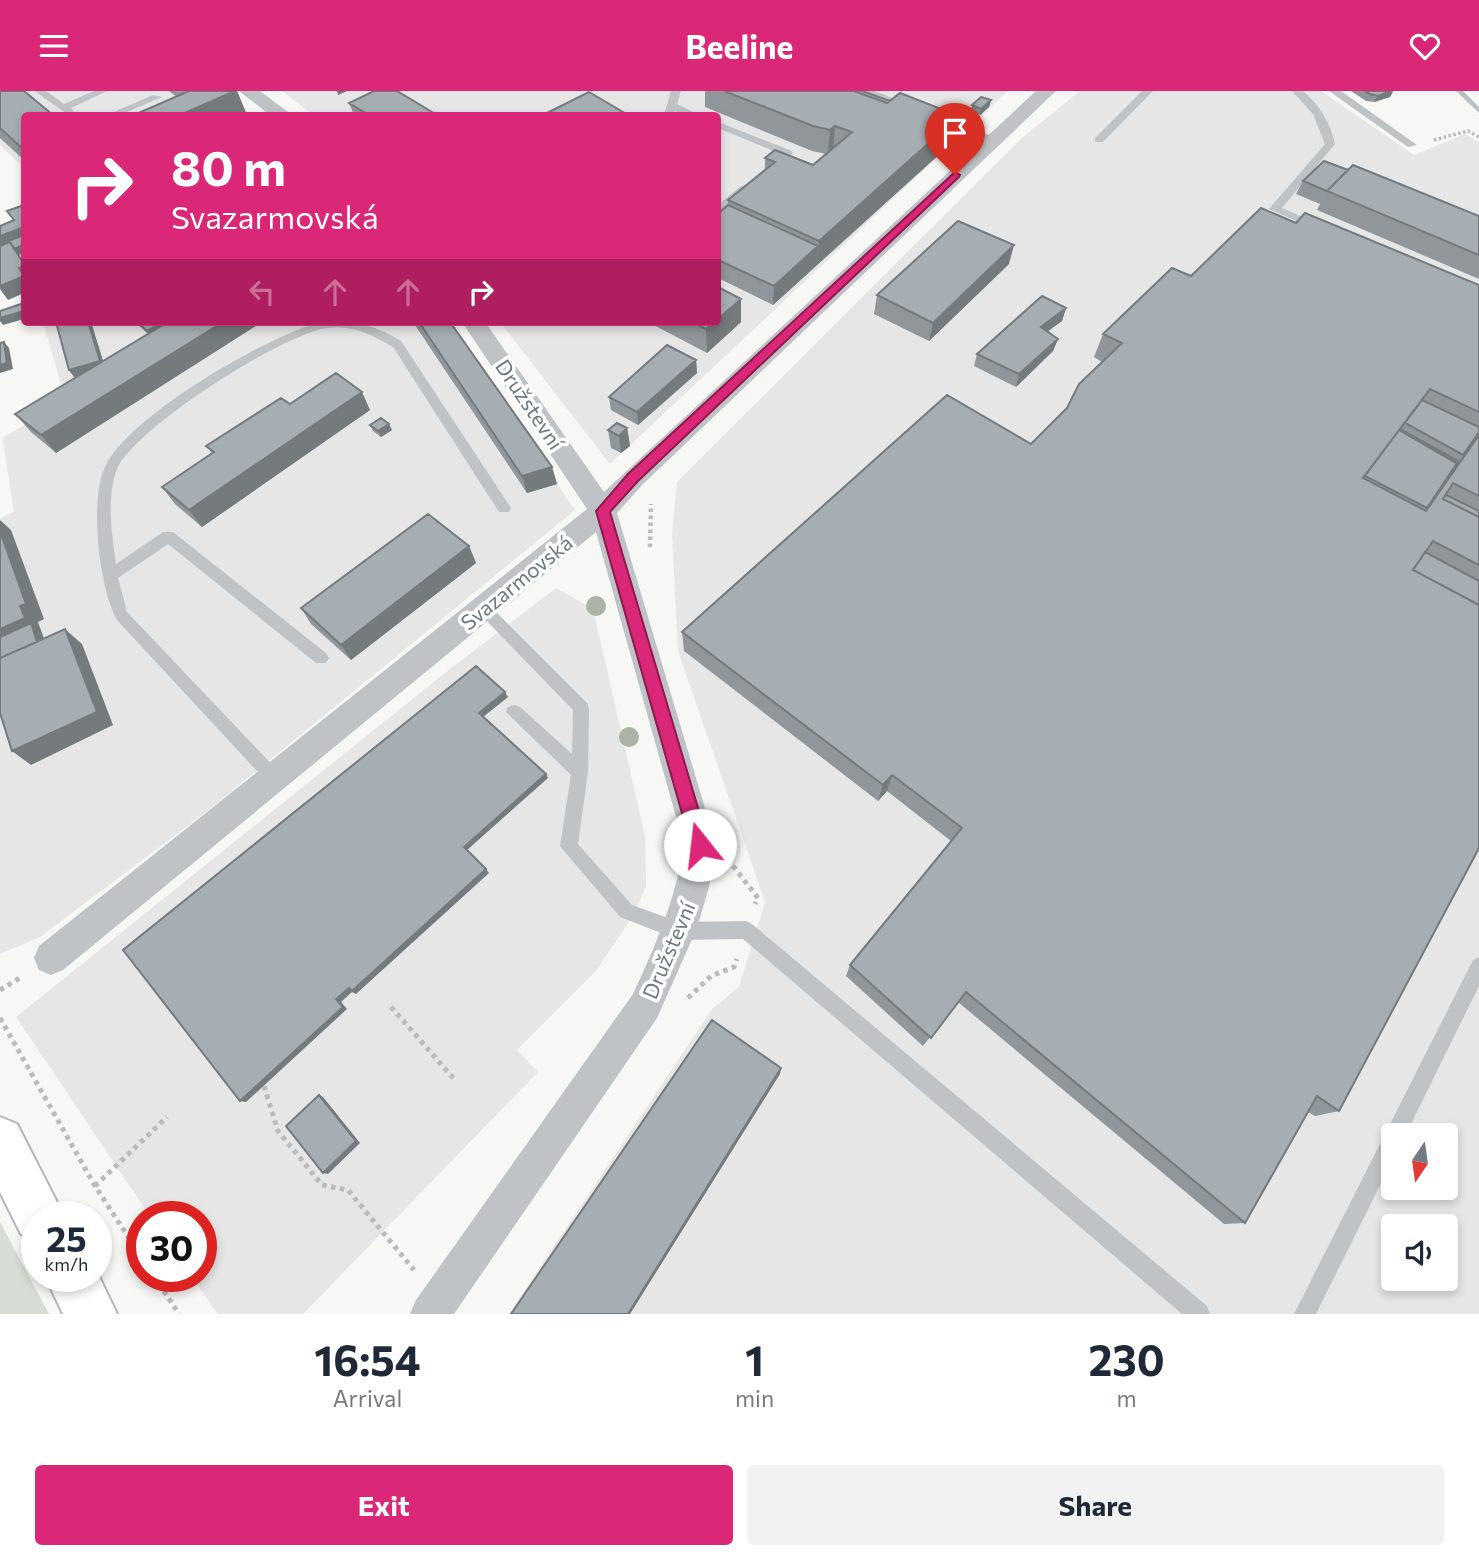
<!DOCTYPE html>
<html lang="en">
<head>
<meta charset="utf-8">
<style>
  :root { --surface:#fff; --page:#f2f2f3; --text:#1f2937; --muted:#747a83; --accent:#db2777 }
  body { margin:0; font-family:Commissioner,sans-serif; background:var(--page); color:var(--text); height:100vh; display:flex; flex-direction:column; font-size:26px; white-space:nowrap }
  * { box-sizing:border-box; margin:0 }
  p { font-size:23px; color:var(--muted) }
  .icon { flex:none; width:38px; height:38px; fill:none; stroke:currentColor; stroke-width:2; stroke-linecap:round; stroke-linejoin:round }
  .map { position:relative; height:1223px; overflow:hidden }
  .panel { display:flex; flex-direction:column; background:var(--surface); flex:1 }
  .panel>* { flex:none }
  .guide { position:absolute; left:21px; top:21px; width:700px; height:214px; border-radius:7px; box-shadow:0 4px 10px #0003; background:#db2777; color:#fff; overflow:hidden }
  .needle { width:46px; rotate:193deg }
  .buttons { position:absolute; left:1381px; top:1032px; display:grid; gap:14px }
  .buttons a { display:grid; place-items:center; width:77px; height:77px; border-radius:7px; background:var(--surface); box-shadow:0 4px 10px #0003; font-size:35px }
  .speed { position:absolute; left:21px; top:1110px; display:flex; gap:14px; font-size:35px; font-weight:700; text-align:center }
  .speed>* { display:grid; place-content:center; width:91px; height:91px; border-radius:50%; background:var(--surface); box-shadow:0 4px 10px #0003; line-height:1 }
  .speed small { font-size:18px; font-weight:400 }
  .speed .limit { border:10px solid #d22; background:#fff; color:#111 }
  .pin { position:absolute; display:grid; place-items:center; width:60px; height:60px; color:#fff; margin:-72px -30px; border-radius:50% 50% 50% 0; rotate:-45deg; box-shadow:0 0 7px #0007 }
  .pin .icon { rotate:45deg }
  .me { position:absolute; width:77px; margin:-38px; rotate:344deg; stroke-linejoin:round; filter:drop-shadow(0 0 5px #0008) }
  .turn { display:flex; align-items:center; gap:24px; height:147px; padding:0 35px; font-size:32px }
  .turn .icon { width:91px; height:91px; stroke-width:2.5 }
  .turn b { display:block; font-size:49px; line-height:60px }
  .lanes { display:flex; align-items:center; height:66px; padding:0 35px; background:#0003; justify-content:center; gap:35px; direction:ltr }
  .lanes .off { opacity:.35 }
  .eta { display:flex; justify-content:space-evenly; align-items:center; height:119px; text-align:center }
  .eta b { font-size:42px; font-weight:700; line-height:49px }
  .action { display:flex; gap:14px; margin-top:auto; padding:14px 35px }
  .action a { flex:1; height:80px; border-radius:7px; background:var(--accent); color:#fff; font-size:28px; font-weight:700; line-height:80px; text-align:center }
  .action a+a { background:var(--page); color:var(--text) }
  header { display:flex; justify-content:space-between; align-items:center; height:91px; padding:0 35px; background:var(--accent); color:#fff; font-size:32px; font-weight:700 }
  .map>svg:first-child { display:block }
</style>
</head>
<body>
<header><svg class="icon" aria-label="menu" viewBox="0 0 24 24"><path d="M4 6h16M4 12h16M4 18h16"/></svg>Beeline<svg class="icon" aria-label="heart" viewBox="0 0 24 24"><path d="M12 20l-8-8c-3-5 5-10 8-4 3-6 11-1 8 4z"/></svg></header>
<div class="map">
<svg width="1479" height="1223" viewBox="0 0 1479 1223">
  <rect width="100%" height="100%" fill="#f7f7f5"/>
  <path fill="#e5e6e5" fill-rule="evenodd" d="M0,0H214L247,24H24V77L0,54Z
    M282,0H1008L610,373L500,231H718V24H314Z
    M1080,0H1321L1414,64L1465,43L1479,51V1223H509L712,918L739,896L765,811L678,560L672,443L677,391L1023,46ZM1393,1045H1446V1097H1393ZM1393,1136H1446V1188H1393Z
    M43,231H443L575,419L210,718L40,846L0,863V427L14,421L3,351L4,346L66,310Z
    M556,497L593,518L645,745L646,795L635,822L595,881L517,959L538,981L303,1223H218L191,1185H201V1125H150L16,926L445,582Z"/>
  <path fill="#d7dcd5" d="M0,1131L49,1223H0Z"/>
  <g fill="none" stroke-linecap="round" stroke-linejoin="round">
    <path fill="#b8c2c6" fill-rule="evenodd" d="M1456,0H1463L1479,16V22Z"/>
    <defs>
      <path id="primary" d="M0,1026L17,1033L64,1125H37V1149L21,1143L0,1101Z
        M96,1179L117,1223H63L45,1185H96Z"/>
    </defs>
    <use href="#primary" stroke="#b3b7ba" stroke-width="4"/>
    <path stroke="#b9bcbe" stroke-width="3.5" stroke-dasharray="2.5 2.5" stroke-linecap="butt" d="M1434,49L1468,40L1479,46"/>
    <path stroke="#b9bcbe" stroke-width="4.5" stroke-dasharray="3.5 3.5" stroke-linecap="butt" d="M650,456L651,413"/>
    <path stroke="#b9bcbe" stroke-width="5" stroke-dasharray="4.5 4.5" stroke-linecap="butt" d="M733,775L758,807L755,813
      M0,899L23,885
      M688,907L711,885L734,876L737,868
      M391,916L456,990
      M0,927L95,1095L142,1167
      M264,995L278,1040L322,1094L348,1099L414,1179
      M95,1095L167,1026
      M154,1185L179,1223"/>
    <path fill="#bfc3c6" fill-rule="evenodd" d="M35,0H46L64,13L94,0H107L71,17L76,24H68Z
      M671,0H681L677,13L699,24H686L675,20L674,24H664Z
      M861,0H875L914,16L905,18Z
      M1142,0H1153L1103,51H1095V47Z
      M1292,0H1303C1320,15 1330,31 1335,53L1282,117L1323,135L1325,137L1319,140L1269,118L1325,53L1313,23Z
      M1329,0H1341L1417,54L1408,56Z
      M153,4L162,6L120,24H107Z
      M933,24H941L998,48L989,50L933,28Z
      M718,31L792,60L793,62L774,79H766V75L781,63L718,37Z
      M741,95L750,97L722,121L718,122V114Z
      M320,231C353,231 372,232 401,250L511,417L509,421H499L393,256C373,244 351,233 327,237C281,244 136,336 117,378C106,405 112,445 116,473L163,441H173L326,562L329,567L326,572H316L168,453L118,487L127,521L280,682L282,687L280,692L274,694L268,692L117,529C99,498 88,403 107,372C136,321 264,247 320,231Z
      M483,511L488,513L587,612L589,617L588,681L578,753L632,814L679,831L746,830L752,833L1207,1215L1210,1223H1182L743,848L679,849L620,826L560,755L571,684L506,621L508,616L514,614L520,616L572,663L573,619L478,521L476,517L478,513Z
      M1479,866V895L1405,1045H1393V1068L1316,1223H1294L1473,869Z"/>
    <path fill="#bfc3c6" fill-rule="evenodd" d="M239,0H260L292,24H270Z
      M1036,0H1056L642,394L617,422L716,754L709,796L697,837L657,927L454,1223H410L416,1209L633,903C656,854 676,807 684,754L596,441L63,879L51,884L39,879L34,867L39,855L587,418L462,231H485L604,401Z"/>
    <use href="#primary" fill="#fff" fill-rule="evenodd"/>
  </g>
  <g fill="#abb2a7">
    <circle cx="596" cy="515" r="10"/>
    <circle cx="629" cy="646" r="10"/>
  </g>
  <path fill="#90969a" d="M0,0L24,24V69L0,47Z
    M169,0H237L247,24L177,6Z
    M705,0H862L890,10L959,25L954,50L773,214L718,187V123L728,114V109L765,80V67L813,74L826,63L812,60L705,16Z
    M1351,0H1393L1390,6L1374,11L1366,10Z
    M991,9L989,16L980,24L971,21L972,14Z
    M349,12L437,24H354Z
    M1348,79L1479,125V188L1317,119L1320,113L1296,103L1303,90Z
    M1296,132L1479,194V757L1339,1020L1315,1025L1308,1021L1245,1132L1224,1133L958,911L923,955L846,885L850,874L951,750L887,700L878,710L684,560L682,541L1031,353L1067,317L1102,271L1094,266L1103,243L1191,185Z
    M1009,173L929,250L874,223L877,204Z
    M1066,217L1062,230L1048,240L1058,248L1053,260L1016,296L974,275L977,263Z
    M91,231L103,271L148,243L135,231H262L56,362L31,341L15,323L82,283L74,286L69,279Z
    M413,231H450L552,376L557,393L527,402Z
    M648,231H741L707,262Z
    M696,269L697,282L638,334L611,319L609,306Z
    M290,313L370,319L202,436L175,413L162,396L212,362L206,355Z
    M370,334L392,339L381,346L373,340Z
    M627,337L630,355L621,362L611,357L608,339Z
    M469,455L476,472L351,569L311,533L301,517Z"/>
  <path fill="#757a7d" d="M235,0H237L247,24H180Z
    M337,0H347L338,4Z
    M1391,0H1393L1390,6L1374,11L1378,5Z
    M991,9L989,16L980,24L981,18Z
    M959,25L954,50L817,174L819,150Z
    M835,35L833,59L828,63L830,39Z
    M24,136V162L19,164L0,162V145Z
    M1014,154L1009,173L929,250L933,232Z
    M818,155L817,174L773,214L774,195Z
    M24,175V202L8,209L0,198V195L19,177Z
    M741,208V231L707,262L706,238L714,231H718V228Z
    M1066,217L1062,230L1037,248L1041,236Z
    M24,220V228L3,234L0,230V227Z
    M88,231H91L105,276L74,286L69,279Z
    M164,231H176L151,246L147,240Z
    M223,231H262L56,362L41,344Z
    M1058,248L1053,260L1016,296L1019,283Z
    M4,251L9,257L13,278L0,282V274Z
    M696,269L697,282L638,334L637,321Z
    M362,301L370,319L202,436L189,419Z
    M389,333L392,339L381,346L378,340Z
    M627,337L630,355L621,362L619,345Z
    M552,376L557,393L527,402L522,385Z
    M0,429L11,439L44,528L38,531L51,567L0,590V538L20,515L0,440Z
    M469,455L476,472L351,569L341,554Z
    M65,538L82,553L113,634L31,674L12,660Z
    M505,601L508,606L482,627L479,622Z
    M546,683L548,687L466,760L464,756Z
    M892,684L887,700L878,710L883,694Z
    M486,778L489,782L356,903L352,901L341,911L347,918L246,1011L240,1010L336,908Z
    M781,977L780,983L630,1223H628Z
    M319,1004L323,1006L360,1052L328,1083L323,1082Z"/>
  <path fill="#a7aeb3" stroke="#757a7d" stroke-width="2" d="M0,0H24L53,24H24V59L0,37Z
    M189,0H235L180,24H134Z
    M374,0H397L437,24H369L349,12Z
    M724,0H854L887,12L900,2L959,25L819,150L728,109L775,71L765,67L775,59L813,74L852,41L835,35L830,39L813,35Z
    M854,0H862L890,10L887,12Z
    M1364,0H1391L1378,5L1370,3Z
    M589,1L628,24H543Z
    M981,6L991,9L981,18L972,14Z
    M1324,70L1348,79L1327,100L1329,101L1303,90Z
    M1353,74L1479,125V164L1327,100Z
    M24,114V136L0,145V135L14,129L7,120Z
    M728,114L818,155L774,195L718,169V123Z
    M1261,117L1296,132L1305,122L1479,194V321L1430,298L1363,387L1426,420L1479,344V405L1453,392L1443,408L1479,426V474L1433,450L1413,479L1479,514V757L1339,1020L1317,1005L1245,1132L966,901L931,947L850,874L962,737L892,684L883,694L682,541L947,304L1031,353L1067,317L1079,293L1122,252L1103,243L1172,177L1191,185Z
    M958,130L1014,154L933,232L877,204Z
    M24,144V154L14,158L10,151L0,155V153Z
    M10,151L24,173V175L19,177L24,185L0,195V155Z
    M718,196L741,208L718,228Z
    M1042,205L1066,217L1041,236L1058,248L1019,283L977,263Z
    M24,212V220L0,227V220Z
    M56,231H88L100,270L69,279Z
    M137,231H164L147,240Z
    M168,231H223L41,344L15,323Z
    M419,231H450L552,376L522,385Z
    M692,231H714L706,238Z
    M4,251L7,272L0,274V252Z
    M667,254L696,269L637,321L609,306Z
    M336,282L362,301L189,419L162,396L214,361L206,355L281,307L290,313Z
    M1422,309L1479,336V341L1463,364L1405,332Z
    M381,327L389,333L378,340L370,334Z
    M617,332L627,337L619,345L608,339Z
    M1400,338L1458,370L1456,372L1399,339Z
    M1399,339L1457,372L1427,417L1365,385Z
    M1446,404L1479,420V426L1443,408Z
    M428,423L469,455L341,554L301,517Z
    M0,440L26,513L20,515L25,527L0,538Z
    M1425,461L1479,490V514L1413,479Z
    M31,532L37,551L0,567V546Z
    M65,538L97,621L12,660L0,622V567Z
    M476,575L505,601L479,622L546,683L464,756L486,778L352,900L349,897L336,908L343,916L240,1010L123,859Z
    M712,929L781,977L628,1223H511Z
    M319,1004L356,1050L323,1082L286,1035Z"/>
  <path fill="#db2777" stroke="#8e194d" stroke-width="2" d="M955,81L960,84L959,86L638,390L610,421L709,754L706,760L700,762L694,760L691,754L596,420L628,383Z"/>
  <g text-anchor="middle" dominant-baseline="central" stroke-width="7" stroke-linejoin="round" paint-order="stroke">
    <g font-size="21" fill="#6a7882" stroke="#fff">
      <text transform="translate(530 313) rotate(56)">Družstevní</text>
      <text transform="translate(516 491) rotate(-39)">Svazarmovská</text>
      <text transform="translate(668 859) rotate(-67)">Družstevní</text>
    </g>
  </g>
</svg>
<div class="buttons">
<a><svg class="needle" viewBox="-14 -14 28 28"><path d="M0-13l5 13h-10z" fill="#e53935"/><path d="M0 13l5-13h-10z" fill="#747a83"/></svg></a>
<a><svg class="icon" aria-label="sound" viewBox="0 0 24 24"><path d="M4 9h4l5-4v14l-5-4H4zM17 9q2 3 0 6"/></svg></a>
</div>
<div class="speed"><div>25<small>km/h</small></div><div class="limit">30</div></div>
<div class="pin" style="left:955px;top:84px;background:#d93025"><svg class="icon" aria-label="arrive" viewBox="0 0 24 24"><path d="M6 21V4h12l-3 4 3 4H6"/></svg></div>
<svg class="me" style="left:700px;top:754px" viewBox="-20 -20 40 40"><circle r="19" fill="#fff"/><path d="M0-13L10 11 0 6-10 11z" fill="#db2777"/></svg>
<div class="guide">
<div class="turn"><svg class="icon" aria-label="right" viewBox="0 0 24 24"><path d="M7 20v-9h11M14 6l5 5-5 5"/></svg><div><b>80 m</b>Svazarmovská</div></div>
<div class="lanes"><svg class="icon off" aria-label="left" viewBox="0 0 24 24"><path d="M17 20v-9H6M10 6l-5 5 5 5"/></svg><svg class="icon off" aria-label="ahead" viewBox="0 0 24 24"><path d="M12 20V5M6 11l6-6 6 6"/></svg><svg class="icon off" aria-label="ahead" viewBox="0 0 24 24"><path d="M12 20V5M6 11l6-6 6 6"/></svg><svg class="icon" aria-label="right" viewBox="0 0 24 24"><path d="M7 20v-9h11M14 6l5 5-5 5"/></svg></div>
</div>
</div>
<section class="panel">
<div class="eta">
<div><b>16:54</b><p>Arrival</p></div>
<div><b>1</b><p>min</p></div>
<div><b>230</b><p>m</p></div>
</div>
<div class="action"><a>Exit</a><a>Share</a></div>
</section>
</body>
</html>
